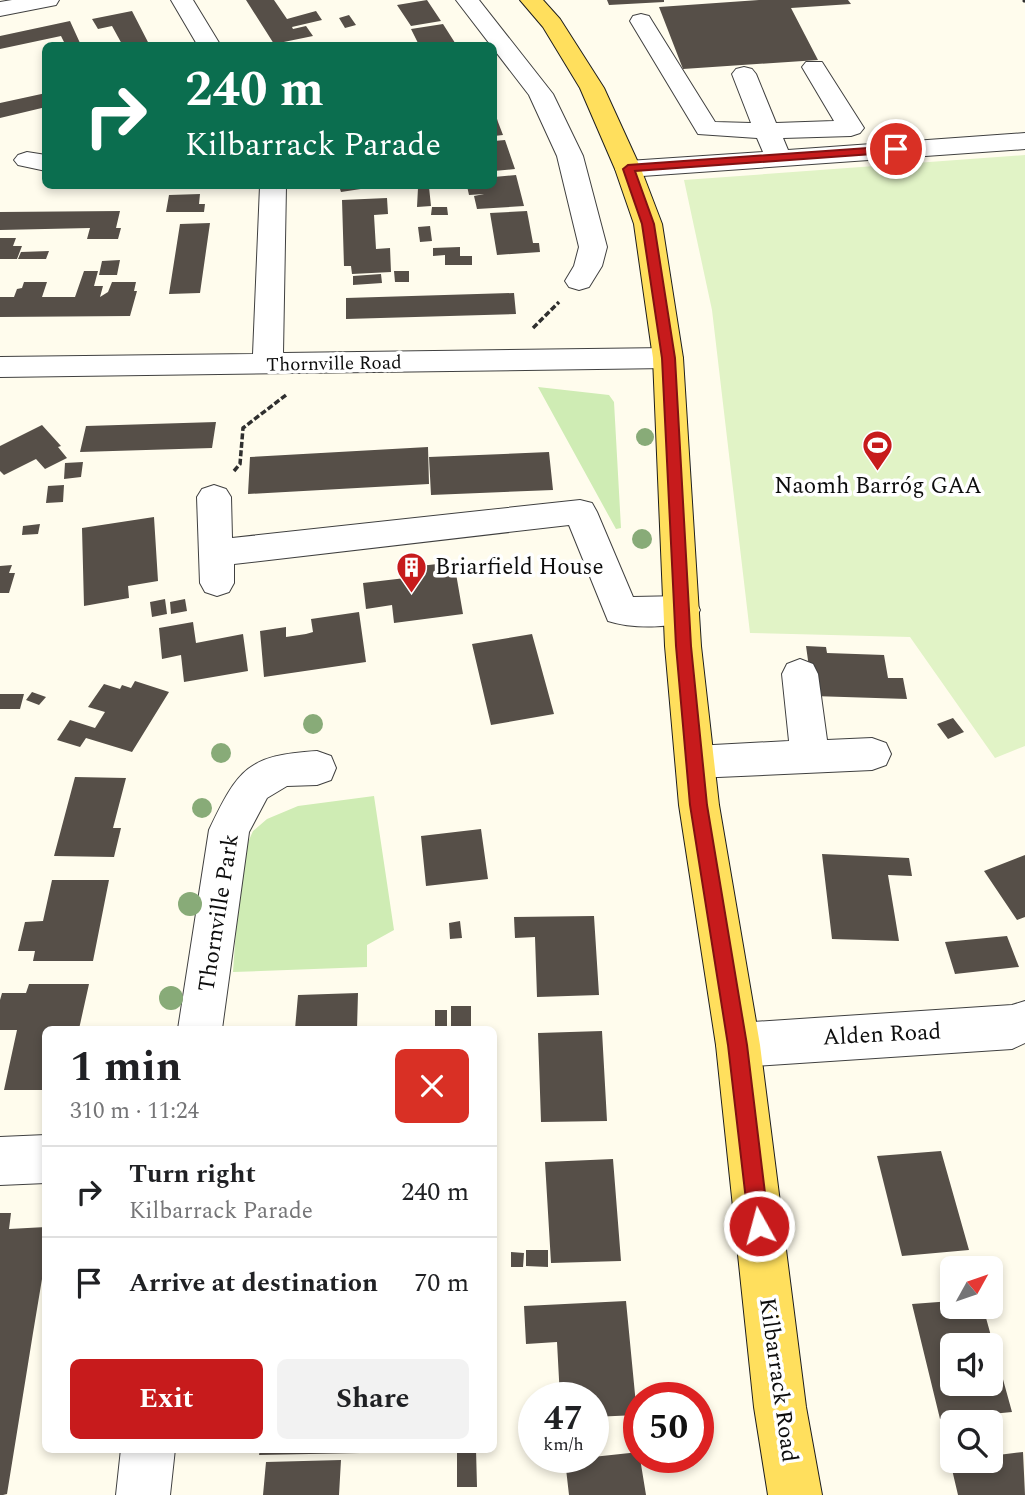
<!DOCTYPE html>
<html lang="en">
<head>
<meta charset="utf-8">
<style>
  :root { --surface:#fff; --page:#f2f2f2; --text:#202124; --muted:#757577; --line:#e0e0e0; --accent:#c71b1c }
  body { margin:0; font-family:Spectral,serif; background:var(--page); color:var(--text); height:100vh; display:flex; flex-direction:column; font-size:26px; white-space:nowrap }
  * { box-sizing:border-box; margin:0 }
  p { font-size:23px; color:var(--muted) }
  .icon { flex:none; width:38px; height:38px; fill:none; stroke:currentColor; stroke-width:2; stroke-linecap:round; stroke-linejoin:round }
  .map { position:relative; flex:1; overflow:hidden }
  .drawer { position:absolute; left:42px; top:1026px; width:455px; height:427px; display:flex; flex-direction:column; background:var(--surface); border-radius:10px; box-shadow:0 4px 10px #0003 }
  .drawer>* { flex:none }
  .banner { position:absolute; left:42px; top:42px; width:455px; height:147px; border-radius:10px; box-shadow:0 4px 10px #0003; background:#0b6e4f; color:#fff; overflow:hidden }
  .needle { width:46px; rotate:50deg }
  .fabs { position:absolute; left:940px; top:1256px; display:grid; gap:14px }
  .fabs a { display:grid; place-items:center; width:63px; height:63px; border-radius:10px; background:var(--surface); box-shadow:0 4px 10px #0003; font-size:35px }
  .speed { position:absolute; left:518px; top:1382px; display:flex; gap:14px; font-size:35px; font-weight:700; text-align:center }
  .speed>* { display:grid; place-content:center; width:91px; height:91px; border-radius:50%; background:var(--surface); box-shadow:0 4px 10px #0003; line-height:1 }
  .speed small { font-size:18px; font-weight:400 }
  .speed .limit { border:10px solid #d22; background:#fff; color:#111 }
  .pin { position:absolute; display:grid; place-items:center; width:60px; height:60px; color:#fff; margin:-30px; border:4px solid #fff; border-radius:50%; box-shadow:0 2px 7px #0007 }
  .me { position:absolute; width:77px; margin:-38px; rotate:353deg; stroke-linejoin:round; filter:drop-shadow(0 0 5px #0008) }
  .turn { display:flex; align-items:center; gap:24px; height:147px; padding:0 28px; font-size:32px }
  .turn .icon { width:91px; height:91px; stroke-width:2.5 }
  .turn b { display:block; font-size:49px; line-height:60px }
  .round { display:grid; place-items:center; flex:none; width:74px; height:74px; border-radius:10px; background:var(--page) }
  .overview { display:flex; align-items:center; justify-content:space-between; height:119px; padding:0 28px }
  h1 { font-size:42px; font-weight:700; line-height:52px }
  .action { display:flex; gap:14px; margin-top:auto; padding:14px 28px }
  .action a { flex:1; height:80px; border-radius:10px; background:var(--accent); color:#fff; font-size:28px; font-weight:700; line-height:80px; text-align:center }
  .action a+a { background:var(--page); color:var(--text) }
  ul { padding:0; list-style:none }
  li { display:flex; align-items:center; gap:21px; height:91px; padding:0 28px; border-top:2px solid var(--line) }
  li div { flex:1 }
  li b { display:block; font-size:26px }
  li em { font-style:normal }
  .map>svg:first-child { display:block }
</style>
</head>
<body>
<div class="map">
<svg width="1025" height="1495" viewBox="0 0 1025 1495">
  <rect width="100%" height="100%" fill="#fffced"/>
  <path fill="#cfecb4" d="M538,387L609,395L614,402L621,528L616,529Z
    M374,796L394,930L367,945V967L233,972L241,858L253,831L267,819L298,806Z"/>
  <path fill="#e1f3c6" d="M1025,155V746L995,758L910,637L750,633L712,310L684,180Z"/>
  <path fill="#564f48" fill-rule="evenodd" d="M246,0H274L287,19L316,11L322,20L292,27L293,29L306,26L313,36L274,44Z
    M427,0L441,21L411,26L397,5Z
    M607,0H664V2L609,5Z
    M759,0H848L851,4L791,8L818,60L683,69L659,7Z
    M132,11L150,46H123L112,26L98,29L92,19Z
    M349,15L356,25L345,28L339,18Z
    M70,21L80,43L66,46L61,36L0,49V36Z
    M443,24L457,46H409L418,43L411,29Z
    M46,93V107L0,118V103Z
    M494,109L498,122L503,135L494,136Z
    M505,140L515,169L494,171V141Z
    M516,175L524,206L477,209L474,196L484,194L469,195L467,186H494V177Z
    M339,186H373L374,187L341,192Z
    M429,187L431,206L417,207L418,188Z
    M200,194L199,204H205L204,212H166L169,195Z
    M387,198L388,214L374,215L376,249L390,248L391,272L352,274L351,266H344L342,200Z
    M432,207H447L448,215H431Z
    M120,211L116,228H121L118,239H87L90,228L0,230V212Z
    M527,211L533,243H539L540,252L497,255L490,213Z
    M210,223L200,293L169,294L180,224Z
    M430,226L432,241L420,242L418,227Z
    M0,238H16L13,246H22L17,259H0Z
    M460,247V256H472V265H445V255L433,256V248Z
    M49,251L46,259H18L21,252Z
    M120,260L117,275H99L102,261Z
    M84,271H98L94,286H103L100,297L108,292L112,282H136L134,291H137L130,316L0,317V297H14L17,289L22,288L24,282H47L42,297H75Z
    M394,271H409V282H395Z
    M381,274L382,283L353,285V276Z
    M514,293L516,314L346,319V298Z
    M216,422L212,448L80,452L86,426Z
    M42,425L61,446L58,447L67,458L45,469L36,459L4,475L0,471V446Z
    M428,447L429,484L248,494L250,457Z
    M549,452L553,490L431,495L429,457Z
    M83,462L81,477L64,479L65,463Z
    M64,485L63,502L46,503L48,486Z
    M154,517L158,581L128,586L129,598L84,606L82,528Z
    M40,524L38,534L22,535L23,526Z
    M454,562L463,614L394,623L392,605L366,609L363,583L414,577L412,567Z
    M12,565L9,573H15L9,593H0V566Z
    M165,599L167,614L152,617L150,602Z
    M185,599L187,611L171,614L170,602Z
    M359,612L366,662L264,677L260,631L286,627V637L306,634L313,632L311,619Z
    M193,622L196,643L243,634L248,671L184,682L181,655L162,659L159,628Z
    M532,634L554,714L491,725L472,644Z
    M806,646L826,647L827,653L884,655L888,678H903L907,699L813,696Z
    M135,681L169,692L132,752L86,738L80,747L57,740L70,720L95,728L105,712L88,707L104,684L120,689L122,685L131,688Z
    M32,692L46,697L39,705L26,700Z
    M0,694H24L20,709H0Z
    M953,718L964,732L948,739L937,724Z
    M75,777L126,778L113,828H121L114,857L54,856Z
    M481,829L488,879L426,886L421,836Z
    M822,854L909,858L912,876L888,875L899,941L832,939Z
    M1025,855V917L1017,920L984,871Z
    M52,880H109L93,961H33L35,951H18L25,922L43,921Z
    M594,916L599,995L537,997L535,937L515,938L514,917Z
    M460,921L462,938L450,939L449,923Z
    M1007,936L1019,967L955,974L945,942Z
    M29,984H89L79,1029H46V1090H4L17,1030H0V1000L2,993H26Z
    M358,993L357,1029H295L298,995Z
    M451,1006H471V1029H451Z
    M435,1010H447V1029H435Z
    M602,1031L607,1121L541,1122L538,1033Z
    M941,1151L969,1250L902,1256L877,1156Z
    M613,1159L621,1261L551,1263L545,1162Z
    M0,1213H11L9,1229L46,1227V1255L33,1333L7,1494L3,1495H0Z
    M526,1250H548V1267L526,1266Z
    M511,1252L524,1253L523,1267H511Z
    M626,1301L637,1415L593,1417V1398H560L557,1342L526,1344L524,1306Z
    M952,1301V1307H983L1012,1412L940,1419L912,1304ZM952,1346H990V1384H952Z
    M260,1449H360V1453L259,1455Z
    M457,1449H476L477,1487H457Z
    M639,1452L646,1495H569L565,1460Z
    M1023,1452L1025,1495H958L950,1461H990V1456Z
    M341,1460L339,1495H263L266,1462Z"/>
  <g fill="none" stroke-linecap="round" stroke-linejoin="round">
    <defs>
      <path id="minor" d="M12,0H59L56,5L0,16V2Z
        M171,0H193L221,46H198Z
        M456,0H479L553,94L583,156L607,247L602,266L589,287L579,290L569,287L565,281L574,266L579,247L557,156L529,95Z
        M641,14L649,16L652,21L715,122L751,123L732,74L736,69L744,67L752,69L756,74L776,123L834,121L802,67L806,62H822L864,128L860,133L851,136L783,138L788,150L1025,133V149L628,177L619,175L615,169L619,163L628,161L763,152L757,138L698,134L630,21L633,16Z
        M27,152L46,155V171L18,165L14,160L18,155Z
        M260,186H286L283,353L668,348L679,351L683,358L679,365L668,368L0,377V357L253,354Z
        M214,485L226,489L231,497L232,538L580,500L592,503L597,512L633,597L682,596L695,600L700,610L695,620C670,628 633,629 608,621L569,525L234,564V583L229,592L217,596L205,592L200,583L197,497L202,489Z
        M800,659L813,664L818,674L827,740L872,738L886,743L891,754L886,765L872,770L695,778L681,774L676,762L681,750L695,746L789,741L782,674L787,664Z
        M317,751L331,756L336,768L331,780L317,785L287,786L267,798L249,832L222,1029H178L209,830C238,769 248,755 317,751Z
        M1025,1001V1043L1012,1049L738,1067L722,1061L716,1045L722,1029L738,1023L1012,1005Z
        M46,1135V1183L0,1185V1137Z
        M121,1449H175L170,1495H116Z"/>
      <path id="major" d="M520,0H543L560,19L604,88L641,169L662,224L683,358L701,646L719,805L760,1045L806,1407L822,1495H768L754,1407L716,1045L679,805L665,646L653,358L634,224L615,169L580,88L543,27Z"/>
    </defs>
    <use href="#minor" stroke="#404040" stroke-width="2"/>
    <use href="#major" stroke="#1e1e1e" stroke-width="2"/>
    <path stroke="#2f2f2f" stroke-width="2.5" stroke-dasharray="4.5 2.5" stroke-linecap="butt" d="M1023,0L1025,2"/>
    <path stroke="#2f2f2f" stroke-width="3.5" stroke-dasharray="6 2.5" stroke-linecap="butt" d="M533,328L559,302
      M234,471L240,464L243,428L286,395"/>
    <use href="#minor" fill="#fff" fill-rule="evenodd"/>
    <use href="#major" fill="#ffdf5d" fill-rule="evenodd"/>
  </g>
  <g fill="#88ab78">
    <circle cx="645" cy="437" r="9"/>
    <circle cx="642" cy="539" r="10"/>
    <circle cx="313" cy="724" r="10"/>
    <circle cx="221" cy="753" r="10"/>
    <circle cx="202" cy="808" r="10"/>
    <circle cx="190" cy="904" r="12"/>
    <circle cx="171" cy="998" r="12"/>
  </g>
  <path fill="#c71b1c" stroke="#811212" stroke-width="2" d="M896,146L902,149L900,152L635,171L654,224L675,358L691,646L707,805L747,1045L769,1226L766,1233L759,1236L751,1233L749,1226L728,1045L690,805L676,646L662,358L642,224L623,169L628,165Z"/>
  <defs>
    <symbol id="stadium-pin" viewBox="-11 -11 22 30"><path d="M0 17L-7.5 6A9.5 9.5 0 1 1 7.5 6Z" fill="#c71b1c" stroke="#fff"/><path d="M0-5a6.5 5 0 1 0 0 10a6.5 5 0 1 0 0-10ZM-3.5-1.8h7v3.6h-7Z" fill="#fff"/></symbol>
    <symbol id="building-pin" viewBox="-11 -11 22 30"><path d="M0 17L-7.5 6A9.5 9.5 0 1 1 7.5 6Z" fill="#c71b1c" stroke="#fff"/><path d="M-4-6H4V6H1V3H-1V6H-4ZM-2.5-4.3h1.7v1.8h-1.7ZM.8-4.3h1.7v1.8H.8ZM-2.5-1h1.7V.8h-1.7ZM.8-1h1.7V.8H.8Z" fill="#fff"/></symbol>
  </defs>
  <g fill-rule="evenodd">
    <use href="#stadium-pin" x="860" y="428" width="35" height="47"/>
    <use href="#building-pin" x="394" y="550" width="35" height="47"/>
  </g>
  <g text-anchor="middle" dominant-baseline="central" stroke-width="7" stroke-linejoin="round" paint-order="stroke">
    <g font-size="19" fill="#0d0d0d" stroke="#fff">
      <text transform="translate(334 364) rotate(-1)">Thornville Road</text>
    </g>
    <g font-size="23" fill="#0d0d0d" stroke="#fff">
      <text x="878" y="486">Naomh Barróg GAA</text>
      <text x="435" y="567" text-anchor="start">Briarfield House</text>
    </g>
    <g font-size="23" fill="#0d0d0d" stroke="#fff">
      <text transform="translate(219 913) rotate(-81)">Thornville Park</text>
      <text transform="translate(882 1035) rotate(-3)">Alden Road</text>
      <text transform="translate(778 1380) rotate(82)">Kilbarrack Road</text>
    </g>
  </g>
</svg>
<div class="fabs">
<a><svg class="needle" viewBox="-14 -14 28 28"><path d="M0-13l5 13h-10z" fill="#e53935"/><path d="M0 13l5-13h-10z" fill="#757577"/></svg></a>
<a><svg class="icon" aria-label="sound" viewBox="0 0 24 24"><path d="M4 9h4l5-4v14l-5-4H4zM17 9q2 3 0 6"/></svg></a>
<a><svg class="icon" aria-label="search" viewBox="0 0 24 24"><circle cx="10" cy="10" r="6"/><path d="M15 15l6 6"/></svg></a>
</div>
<div class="speed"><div>47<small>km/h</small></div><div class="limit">50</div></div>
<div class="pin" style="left:896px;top:149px;background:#d93025"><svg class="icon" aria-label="arrive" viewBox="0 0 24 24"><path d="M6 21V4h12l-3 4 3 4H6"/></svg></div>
<svg class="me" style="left:759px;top:1226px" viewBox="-20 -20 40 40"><circle r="17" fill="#c71b1c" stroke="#fff" stroke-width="3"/><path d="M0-11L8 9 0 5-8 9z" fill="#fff"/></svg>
<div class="banner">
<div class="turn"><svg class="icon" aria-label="right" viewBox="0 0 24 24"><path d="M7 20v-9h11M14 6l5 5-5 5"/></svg><div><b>240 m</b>Kilbarrack Parade</div></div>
</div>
<section class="drawer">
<div class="overview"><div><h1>1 min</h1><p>310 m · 11:24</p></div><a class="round" style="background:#d93025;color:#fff"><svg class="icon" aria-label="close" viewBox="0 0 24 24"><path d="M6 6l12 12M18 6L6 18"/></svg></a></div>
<ul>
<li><svg class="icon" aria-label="right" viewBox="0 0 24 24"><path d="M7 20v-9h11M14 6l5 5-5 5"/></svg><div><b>Turn right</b><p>Kilbarrack Parade</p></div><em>240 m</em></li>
<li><svg class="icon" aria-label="arrive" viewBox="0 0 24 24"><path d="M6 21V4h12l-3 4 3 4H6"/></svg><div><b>Arrive at destination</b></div><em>70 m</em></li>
</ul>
<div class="action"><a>Exit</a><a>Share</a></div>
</section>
</div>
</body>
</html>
